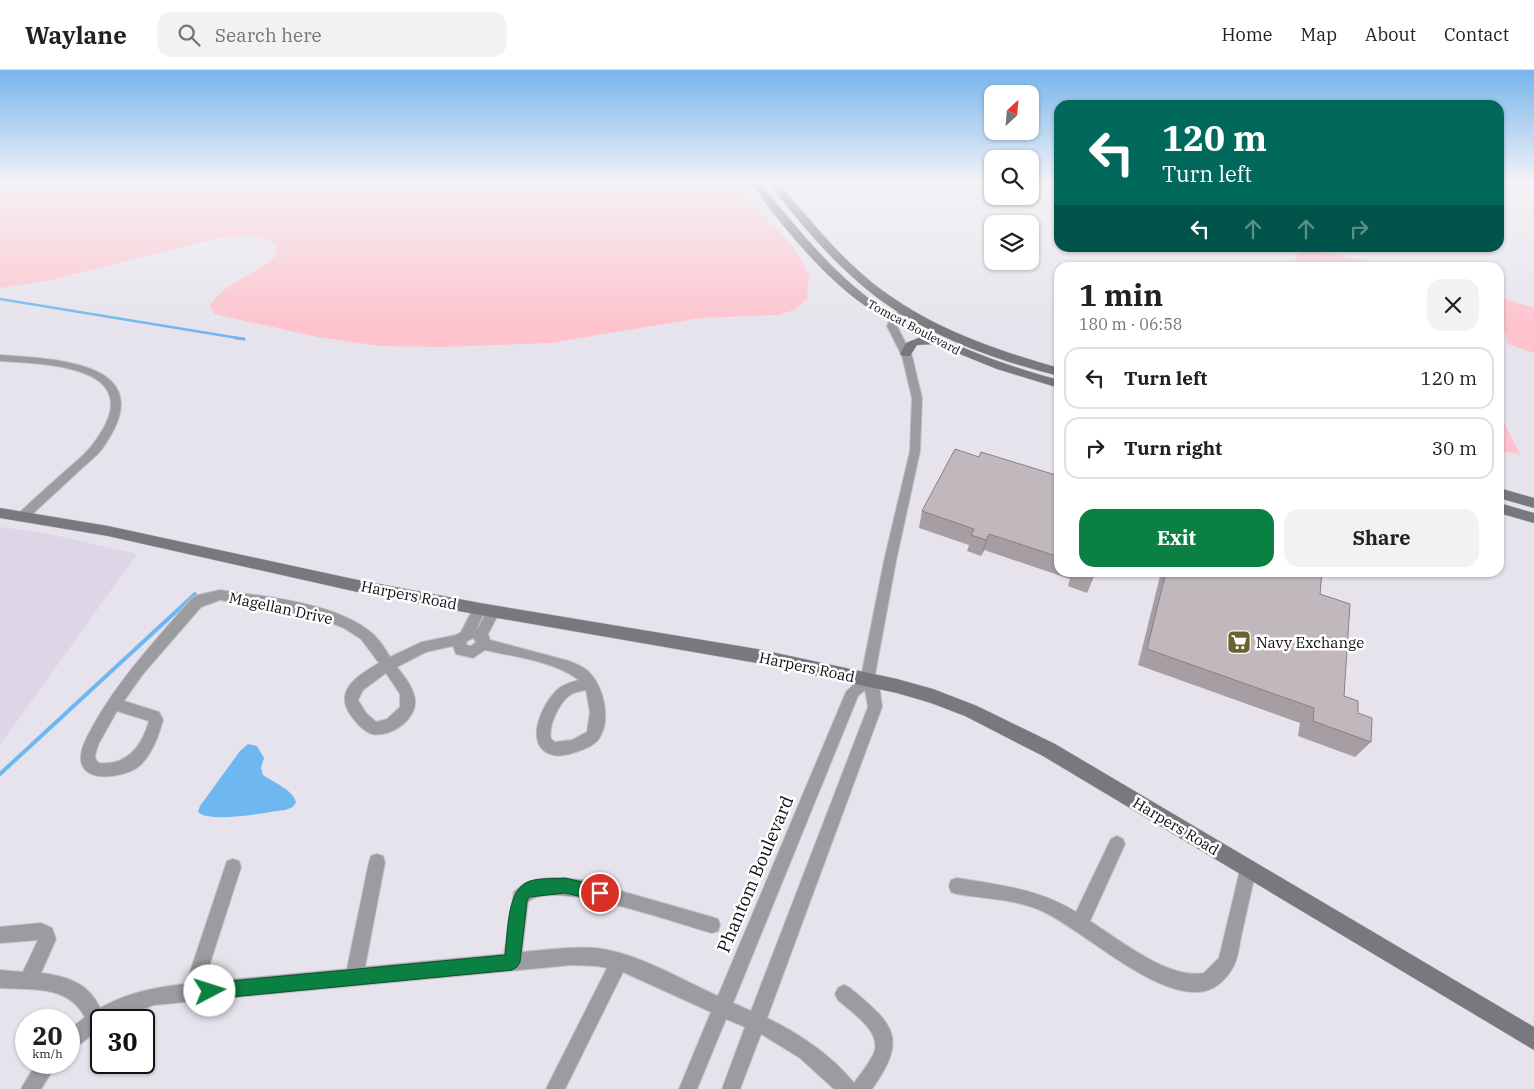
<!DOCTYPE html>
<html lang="en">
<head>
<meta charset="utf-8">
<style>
  :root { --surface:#fff; --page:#f2f2f2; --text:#202124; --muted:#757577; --line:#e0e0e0; --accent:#0b8043 }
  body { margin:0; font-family:"IBM Plex Serif",serif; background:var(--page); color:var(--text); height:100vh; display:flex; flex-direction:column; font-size:19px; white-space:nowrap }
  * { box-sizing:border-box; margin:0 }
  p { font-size:16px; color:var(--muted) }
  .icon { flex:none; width:28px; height:28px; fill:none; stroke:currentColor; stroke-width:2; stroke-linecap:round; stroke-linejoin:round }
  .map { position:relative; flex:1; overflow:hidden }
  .drawer { position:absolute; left:1054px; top:192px; width:450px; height:315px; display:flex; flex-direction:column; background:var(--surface); border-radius:15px; box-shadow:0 1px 4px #0004 }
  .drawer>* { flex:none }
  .hud { position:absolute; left:1054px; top:30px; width:450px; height:152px; border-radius:15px; box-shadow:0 1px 4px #0004; background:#00695c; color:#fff; overflow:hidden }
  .needle { width:32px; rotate:26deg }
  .buttons { position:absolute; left:984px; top:15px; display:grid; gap:10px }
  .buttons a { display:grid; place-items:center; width:55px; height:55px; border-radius:10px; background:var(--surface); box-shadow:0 1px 4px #0004; font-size:25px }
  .speed { position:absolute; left:15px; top:939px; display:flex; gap:10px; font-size:25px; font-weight:700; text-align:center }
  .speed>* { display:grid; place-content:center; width:65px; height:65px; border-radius:50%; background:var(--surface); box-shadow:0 1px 4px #0004; line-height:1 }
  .speed small { font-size:12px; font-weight:400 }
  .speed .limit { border:2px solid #111; border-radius:8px; background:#fff; color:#111 }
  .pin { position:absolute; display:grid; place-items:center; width:42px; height:42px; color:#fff; margin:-21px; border:2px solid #fff; border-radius:50%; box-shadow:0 1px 5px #0007 }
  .me { position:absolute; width:55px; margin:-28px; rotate:85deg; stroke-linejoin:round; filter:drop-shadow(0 0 4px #0008) }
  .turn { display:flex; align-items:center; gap:18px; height:105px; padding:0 25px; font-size:22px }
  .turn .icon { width:65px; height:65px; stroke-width:2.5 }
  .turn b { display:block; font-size:35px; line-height:42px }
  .lanes { display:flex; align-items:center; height:48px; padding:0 25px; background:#0003; justify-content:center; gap:25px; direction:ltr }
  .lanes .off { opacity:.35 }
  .round { display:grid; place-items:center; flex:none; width:52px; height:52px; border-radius:15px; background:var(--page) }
  .head { display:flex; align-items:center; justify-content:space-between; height:85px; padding:0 25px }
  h1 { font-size:30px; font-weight:700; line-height:38px }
  .cta { display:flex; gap:10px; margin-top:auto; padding:10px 25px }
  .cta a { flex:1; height:58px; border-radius:15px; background:var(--accent); color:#fff; font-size:20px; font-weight:700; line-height:58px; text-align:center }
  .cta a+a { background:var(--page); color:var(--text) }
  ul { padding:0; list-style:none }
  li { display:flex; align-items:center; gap:15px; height:62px; margin:0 10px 8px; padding:0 15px; border:2px solid var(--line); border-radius:15px }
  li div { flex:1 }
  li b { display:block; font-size:19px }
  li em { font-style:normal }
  header { display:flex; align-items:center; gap:30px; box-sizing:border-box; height:70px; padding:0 25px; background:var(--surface); border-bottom:1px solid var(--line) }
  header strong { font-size:24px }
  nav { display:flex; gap:28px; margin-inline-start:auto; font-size:18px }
  .search { width:350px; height:45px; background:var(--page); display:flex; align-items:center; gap:12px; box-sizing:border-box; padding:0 18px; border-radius:15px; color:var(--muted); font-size:19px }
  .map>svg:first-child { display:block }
</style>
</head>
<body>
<header>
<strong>Waylane</strong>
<div class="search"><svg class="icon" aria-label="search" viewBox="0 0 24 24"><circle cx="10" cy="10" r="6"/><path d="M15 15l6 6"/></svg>Search here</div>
<nav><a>Home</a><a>Map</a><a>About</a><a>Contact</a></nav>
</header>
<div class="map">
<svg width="1534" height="1019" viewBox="0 0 1534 1019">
  <rect width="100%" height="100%" fill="#e7e3ec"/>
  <polygon fill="#ddd6e6" points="0,457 45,463 137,484 0,675"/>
  <g fill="#fec3cd">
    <path d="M 0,113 L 734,113 L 795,179 L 809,205 L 807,229 L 794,240 L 778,245 L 700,248 L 551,273 L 442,277 L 380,276 L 318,267 L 214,244 L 210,236 C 224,211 258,205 277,184 L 275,173 L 253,166 L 218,168 L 50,210 L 0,218 Z"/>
    <polygon points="1300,178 1309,178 1390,197 1292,197"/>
    <polygon points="1503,228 1534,238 1534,283 1508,274 1499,240 1499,229"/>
    <polygon points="1499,343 1520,384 1499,381"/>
  </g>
  <path fill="#6fb7f0" d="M 248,674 L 257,676 L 264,688 L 261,698 L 263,705 C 273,712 293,720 296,732 L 293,737 L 285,740 C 267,742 210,754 198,742 L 200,736 L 240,681 Z"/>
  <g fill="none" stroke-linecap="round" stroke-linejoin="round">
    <polyline stroke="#6fb7f0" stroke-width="2.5" points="0,229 244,269"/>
    <polyline stroke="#6fb7f0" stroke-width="3" points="236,268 244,269"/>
    <polyline stroke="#6fb7f0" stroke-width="4" points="0,704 195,524"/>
    <g stroke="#c4c1c9" stroke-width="2">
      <g id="street">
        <path d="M 905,236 L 910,239 L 898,250 L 897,256 L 912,286 L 922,328 L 920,381 L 896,491 L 874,610 L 880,621 L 882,637 L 767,948 C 800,964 830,984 854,1013 C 861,1003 869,994 874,983 C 882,961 852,943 838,930 L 835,924 L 838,918 L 844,915 L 850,918 C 893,954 909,967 872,1019 L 834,1019 L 800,988 L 761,964 L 740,1019 L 722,1019 L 745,957 L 726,949 L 697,1019 L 679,1019 L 711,942 L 623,902 L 565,1019 L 546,1019 L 607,898 L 597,896 L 572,895 L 154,935 L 114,950 L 101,950 L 101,958 L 75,978 L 69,981 L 69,960 L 85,947 C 68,915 32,920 0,918 L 0,900 L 23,902 L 38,870 L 0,873 L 0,857 L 41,853 L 52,858 L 56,869 L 41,903 C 66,906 89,913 100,938 C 128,923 154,917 186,914 L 227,791 L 233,789 L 239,791 L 241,797 L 204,912 L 347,899 L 369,792 L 371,786 L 377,784 L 383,786 L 385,792 L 365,897 L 504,884 L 514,822 C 532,804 558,807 582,810 L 712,847 L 718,849 L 720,855 L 718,861 L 712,863 C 679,854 552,808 528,832 L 522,882 C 546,880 571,876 595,878 C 636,882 680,909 718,926 L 846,622 L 861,607 L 884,491 L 910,381 L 912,328 L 902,286 L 887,256 L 891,247 ZM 865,620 L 868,637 L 751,941 L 733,933 L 858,626 Z"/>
        <path d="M 0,285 C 59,289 164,293 102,379 C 96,387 87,393 80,400 C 62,417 44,433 26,450 L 18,450 L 16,447 L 18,444 C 33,430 48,416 63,403 C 73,394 85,385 93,374 C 152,297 51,294 0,291 Z"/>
        <path d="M 220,520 C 265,527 331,532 368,560 C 378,567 384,577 390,587 L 422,572 L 456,565 L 461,562 L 475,535 L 485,535 L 486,539 L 477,558 L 478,558 L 489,537 L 499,537 L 500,541 L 488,564 L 490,570 L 569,591 C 576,594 584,597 589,602 C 604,617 612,652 598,670 C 594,675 585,679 579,681 C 570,684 561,687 553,685 C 522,677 542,633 558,619 C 564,614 572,612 579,610 C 554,591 515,587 485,580 L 473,588 L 456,584 L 453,576 L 426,582 L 397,597 C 404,606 414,618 415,630 C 417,649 391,668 372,664 C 365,662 357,654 352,647 C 332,621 358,605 379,593 L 361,569 L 344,558 L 329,552 L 294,543 L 220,530 L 201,537 L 143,604 L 124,631 L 159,642 L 163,650 C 159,665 151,687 138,697 C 123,708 78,715 81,685 C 82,675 88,665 93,656 C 119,609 156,570 191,529 L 198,525 ZM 473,568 L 476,572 L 471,576 L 466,575 L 467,571 ZM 386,603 L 400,624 L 400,637 L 387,649 L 376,652 L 366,643 L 358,630 L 363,620 ZM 586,620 L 590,642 L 587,662 L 572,670 L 555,672 L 551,669 C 548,656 559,633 570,625 C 575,622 580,621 586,620 ZM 117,641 L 149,651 C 142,676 127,696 99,693 L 96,690 L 95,685 L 99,673 Z"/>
        <path d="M 1117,766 L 1123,769 L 1125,774 L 1090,851 C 1118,869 1169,910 1204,903 L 1219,888 L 1240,800 L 1242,794 L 1248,792 L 1254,794 L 1256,800 C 1251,822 1246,844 1241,867 C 1239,877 1238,890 1232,899 C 1225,911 1213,921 1199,922 C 1151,925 1086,862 1042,841 C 1016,829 985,829 957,824 L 951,822 L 949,816 L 951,810 L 957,808 C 1000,815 1039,819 1076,842 L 1111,769 Z"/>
        <polygon points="37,992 58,992 41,1019 21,1019"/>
      </g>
    </g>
    <g stroke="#c4c1c9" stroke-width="1">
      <g id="secondary">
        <path d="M 751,113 L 760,113 C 793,153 826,195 867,227 C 882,239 899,247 916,256 C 962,279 1009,297 1059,310 L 1059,318 L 997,299 L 935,274 L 917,275 L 910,286 L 902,286 L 900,284 L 906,273 L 921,267 C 902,258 884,249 867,237 C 823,207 782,156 751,113 Z"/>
        <path d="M 769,113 L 778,113 C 805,143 830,176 861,203 C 917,253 988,278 1059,298 L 1059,306 C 995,290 928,266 875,226 C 835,195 799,153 769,113 Z"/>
        <polygon points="1499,418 1534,428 1534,438 1499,428"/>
        <polygon points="1499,433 1534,443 1534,453 1499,443"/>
        <polygon points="0,438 108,456 353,509 480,533 757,579 897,609 933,619 977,636 1055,674 1534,957 1534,980 1043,686 965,646 931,633 897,623 757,593 480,545 353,521 108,466 0,448"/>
      </g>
    </g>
    <use href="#street" fill="#9b9ca0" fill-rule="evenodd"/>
    <use href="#secondary" fill="#78797f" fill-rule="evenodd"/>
  </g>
  <g fill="#a69ea3">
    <polygon points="979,387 1059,406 1059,502 1096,502 1087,523 1068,516 1070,509 984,480 981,486 967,481 969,475 919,458 922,441"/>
    <polygon points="1161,502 1322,502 1320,524 1344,626 1358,643 1371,672 1355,687 1298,666 1300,653 1138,595"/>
  </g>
  <polygon fill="#878185" points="989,464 984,480 981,486 986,470"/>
  <g fill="#c1b8be" stroke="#878185">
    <polygon points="955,379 979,387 981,382 1059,406 1059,487 989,464 986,470 971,465 974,459 922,441"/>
    <polygon points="1083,502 1096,502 1095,506"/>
    <polygon points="1166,502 1322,502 1320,524 1350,534 1344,626 1358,631 1358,643 1372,648 1371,672 1313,651 1314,638 1147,579"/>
  </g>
  <linearGradient id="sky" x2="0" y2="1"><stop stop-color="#77b5eb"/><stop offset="0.44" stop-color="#f4f2f6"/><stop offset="1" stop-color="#f4f2f6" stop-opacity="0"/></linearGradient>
  <rect width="1534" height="256" fill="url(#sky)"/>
  <path fill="#0b8043" stroke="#07532c" d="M 565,808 L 600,816 L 606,818 L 608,823 L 606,828 L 600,831 L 565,823 L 529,827 L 527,831 L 520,892 L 517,897 L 512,900 L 210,929 L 204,926 L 202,921 L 204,915 L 210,913 L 505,885 C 508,864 506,818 530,811 C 540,808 554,809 565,808 Z"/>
  <defs>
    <g id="supermarket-square" transform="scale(1.25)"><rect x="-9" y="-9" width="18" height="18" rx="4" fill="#6b622f" stroke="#fff"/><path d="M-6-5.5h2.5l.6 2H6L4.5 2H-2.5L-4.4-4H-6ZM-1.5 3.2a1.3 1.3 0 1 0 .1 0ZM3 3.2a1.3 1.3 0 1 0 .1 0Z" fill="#fff"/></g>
  </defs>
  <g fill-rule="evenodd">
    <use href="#supermarket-square" x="1239" y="572"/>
  </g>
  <g text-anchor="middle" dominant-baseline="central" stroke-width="5" stroke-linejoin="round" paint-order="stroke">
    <g font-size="12" fill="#0e0d10" stroke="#fff">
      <text transform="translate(914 257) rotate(28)">Tomcat Boulevard</text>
    </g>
    <g font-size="15" fill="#0e0d10" stroke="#fff">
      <text transform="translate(409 525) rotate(11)">Harpers Road</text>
      <text transform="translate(281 538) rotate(12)">Magellan Drive</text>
      <text transform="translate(807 597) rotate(12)">Harpers Road</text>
      <text transform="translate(1176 756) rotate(31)">Harpers Road</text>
    </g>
    <g font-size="15" fill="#0e0d10" stroke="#fff" text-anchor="start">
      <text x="1256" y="572">Navy Exchange</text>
    </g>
    <g font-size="18" fill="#0e0d10" stroke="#fff">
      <text transform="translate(755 804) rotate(-67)">Phantom Boulevard</text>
    </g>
  </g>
</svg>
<div class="buttons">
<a><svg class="needle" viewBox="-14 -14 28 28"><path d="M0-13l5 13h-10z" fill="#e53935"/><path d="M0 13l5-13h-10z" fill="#757577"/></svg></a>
<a><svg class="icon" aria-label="search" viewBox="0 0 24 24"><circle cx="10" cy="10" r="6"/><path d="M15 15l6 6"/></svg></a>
<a><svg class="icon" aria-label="layers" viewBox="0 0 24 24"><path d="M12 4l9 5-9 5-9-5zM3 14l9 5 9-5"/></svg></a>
</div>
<div class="speed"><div>20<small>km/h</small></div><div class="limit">30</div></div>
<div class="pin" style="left:600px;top:823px;background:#d93025"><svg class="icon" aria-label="arrive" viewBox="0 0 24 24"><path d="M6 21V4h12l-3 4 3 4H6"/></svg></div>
<svg class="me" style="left:210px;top:921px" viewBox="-20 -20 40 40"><circle r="19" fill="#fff"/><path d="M0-13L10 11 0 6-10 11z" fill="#0b8043"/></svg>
<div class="hud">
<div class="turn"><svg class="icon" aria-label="left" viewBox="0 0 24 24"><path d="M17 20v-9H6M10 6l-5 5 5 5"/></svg><div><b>120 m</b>Turn left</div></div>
<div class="lanes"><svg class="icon" aria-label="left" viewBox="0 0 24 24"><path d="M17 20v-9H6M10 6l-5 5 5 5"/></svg><svg class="icon off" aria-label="ahead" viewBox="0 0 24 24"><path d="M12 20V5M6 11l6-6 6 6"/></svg><svg class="icon off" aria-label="ahead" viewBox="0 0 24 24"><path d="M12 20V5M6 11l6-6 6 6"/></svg><svg class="icon off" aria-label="right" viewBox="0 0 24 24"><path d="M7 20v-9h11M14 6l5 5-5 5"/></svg></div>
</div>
<section class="drawer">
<div class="head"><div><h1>1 min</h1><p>180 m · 06:58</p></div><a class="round"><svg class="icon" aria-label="close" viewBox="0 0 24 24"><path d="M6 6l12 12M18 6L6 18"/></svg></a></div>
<ul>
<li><svg class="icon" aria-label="left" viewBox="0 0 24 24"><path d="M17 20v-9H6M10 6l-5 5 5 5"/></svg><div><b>Turn left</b></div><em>120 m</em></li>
<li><svg class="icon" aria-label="right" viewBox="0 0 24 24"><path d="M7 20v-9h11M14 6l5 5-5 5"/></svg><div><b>Turn right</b></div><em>30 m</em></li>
</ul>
<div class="cta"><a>Exit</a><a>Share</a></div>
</section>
</div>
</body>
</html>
